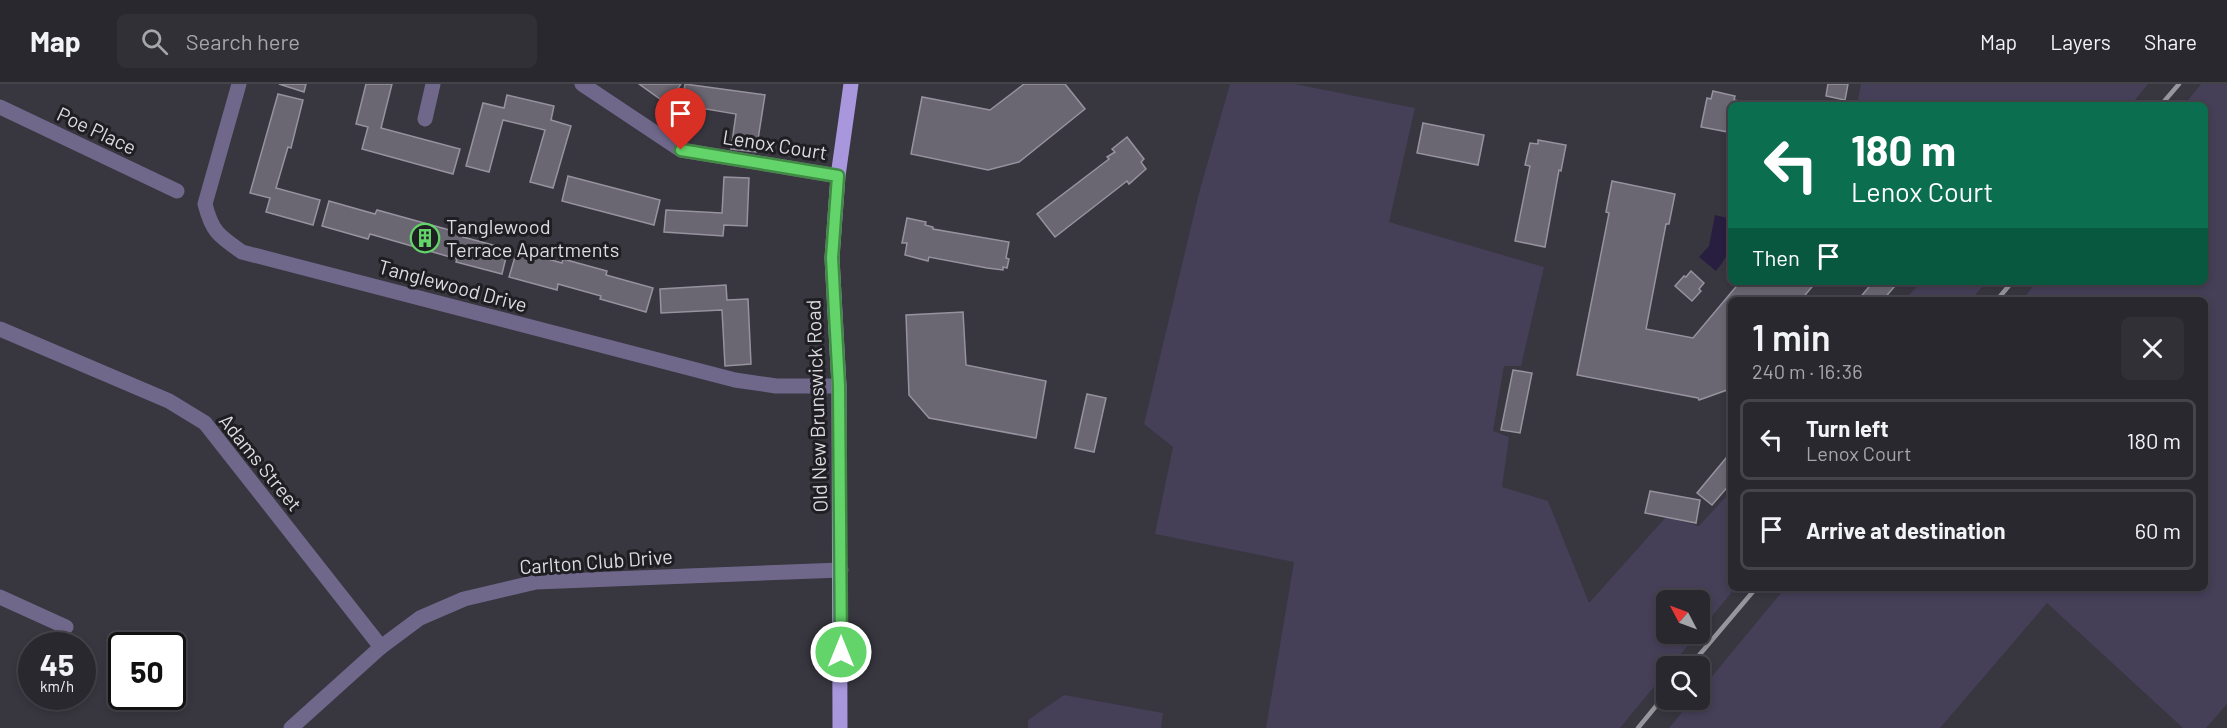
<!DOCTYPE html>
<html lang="en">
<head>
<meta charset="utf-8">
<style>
  :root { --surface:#2a282f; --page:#323037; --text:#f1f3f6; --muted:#a5a6aa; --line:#46444b }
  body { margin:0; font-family:Barlow,sans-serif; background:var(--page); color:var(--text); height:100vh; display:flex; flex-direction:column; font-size:22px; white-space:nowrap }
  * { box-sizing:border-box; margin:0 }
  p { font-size:20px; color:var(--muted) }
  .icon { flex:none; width:33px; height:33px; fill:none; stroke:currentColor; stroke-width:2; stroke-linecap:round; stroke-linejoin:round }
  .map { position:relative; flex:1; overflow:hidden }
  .side { position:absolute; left:1728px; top:213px; width:480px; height:294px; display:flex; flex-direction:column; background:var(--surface); border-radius:9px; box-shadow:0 3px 9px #0003,0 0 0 2px var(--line) }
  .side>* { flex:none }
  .banner { position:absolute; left:1728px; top:18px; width:480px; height:183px; border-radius:9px; box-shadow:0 3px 9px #0003,0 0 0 2px var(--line); background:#0b6e4f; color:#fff; overflow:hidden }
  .needle { width:39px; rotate:311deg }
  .tools { position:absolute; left:1656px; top:506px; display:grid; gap:12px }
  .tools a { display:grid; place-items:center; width:54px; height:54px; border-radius:9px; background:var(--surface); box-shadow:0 3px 9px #0003,0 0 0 2px var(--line); font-size:30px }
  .speed { position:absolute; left:18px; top:548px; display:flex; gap:12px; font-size:30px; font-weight:700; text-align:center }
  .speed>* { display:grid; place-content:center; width:78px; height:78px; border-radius:50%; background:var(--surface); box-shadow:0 3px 9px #0003,0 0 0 2px var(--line); line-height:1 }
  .speed small { font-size:15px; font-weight:400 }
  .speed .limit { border:3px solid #111; border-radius:9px; background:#fff; color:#111 }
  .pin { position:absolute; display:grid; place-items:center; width:51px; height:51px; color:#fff; margin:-62px -26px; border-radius:50% 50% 50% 0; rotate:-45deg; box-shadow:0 0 6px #0007 }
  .pin .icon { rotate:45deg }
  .me { position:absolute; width:66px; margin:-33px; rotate:0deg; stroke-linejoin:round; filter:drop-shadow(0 0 4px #0008) }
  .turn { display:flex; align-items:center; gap:21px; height:126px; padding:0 24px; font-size:27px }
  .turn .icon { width:78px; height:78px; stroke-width:2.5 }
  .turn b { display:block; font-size:42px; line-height:51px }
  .then { display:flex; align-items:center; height:57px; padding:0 24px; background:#0003; gap:12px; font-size:22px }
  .round { display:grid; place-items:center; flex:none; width:63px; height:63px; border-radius:9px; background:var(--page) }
  .overview { display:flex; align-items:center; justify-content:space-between; height:102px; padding:0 24px }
  h1 { font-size:36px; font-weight:600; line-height:45px }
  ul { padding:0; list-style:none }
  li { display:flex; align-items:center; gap:18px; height:81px; margin:0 12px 9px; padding:0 12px; border:3px solid var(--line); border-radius:9px }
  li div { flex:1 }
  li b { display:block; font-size:22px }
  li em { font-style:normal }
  header { display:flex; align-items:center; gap:36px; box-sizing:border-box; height:84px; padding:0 30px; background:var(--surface); border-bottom:2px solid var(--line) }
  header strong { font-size:28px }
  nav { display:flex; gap:33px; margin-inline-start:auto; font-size:21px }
  .search { width:420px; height:54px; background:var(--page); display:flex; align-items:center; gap:15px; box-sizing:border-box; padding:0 21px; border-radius:9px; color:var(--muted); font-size:22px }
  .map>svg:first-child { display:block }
</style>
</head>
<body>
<header>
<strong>Map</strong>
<div class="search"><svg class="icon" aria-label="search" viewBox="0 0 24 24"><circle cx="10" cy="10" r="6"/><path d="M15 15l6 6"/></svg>Search here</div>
<nav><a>Map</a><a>Layers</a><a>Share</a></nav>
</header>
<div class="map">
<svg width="2227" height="644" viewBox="0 0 2227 644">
  <rect width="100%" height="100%" fill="#38363f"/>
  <g fill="#453f58">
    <polygon points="1230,0 1295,0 1415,24 1389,138 1544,183 1521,282 1504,282 1493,347 1509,353 1502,403 1548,417 1589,519 1666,433 1699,442 1731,407 1731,504 1735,504 1700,547 1700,516 1666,516 1666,549 1698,549 1671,582 1666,582 1666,588 1620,644 1266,644 1294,478 1155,450 1173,363 1144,340 1199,109"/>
    <polygon points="1861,0 2148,0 2131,21 1857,21"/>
    <polygon points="2201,0 2227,0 2227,620 2206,644 2183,644 2047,519 1940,644 1669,644 1693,615 1700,615 1700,607 1785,504 2205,504 2205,216 2022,216 2037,198 2205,198 2205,21 2184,21"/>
    <polygon points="1921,198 1986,198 1971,216 1905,216"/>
    <polygon points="1064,611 1163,629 1161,644 1028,644 1028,636"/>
  </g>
  <path fill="#281e40" d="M 1715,131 L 1731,135 C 1731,158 1732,168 1716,187 L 1699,173 L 1709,162 Z"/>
  <g fill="#6a6772" stroke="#96939f" stroke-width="1.5">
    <polygon points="279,0 306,0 304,8"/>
    <polygon points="366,0 392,0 381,44 460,65 453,90 362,65 368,43 356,40"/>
    <polygon points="639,0 681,0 667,20"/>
    <polygon points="685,0 765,11 756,68 731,65 736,30 682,21"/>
    <polygon points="1024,0 1065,0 1085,25 1019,78 988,86 911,70 922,13 990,26"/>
    <polygon points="1828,0 1848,0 1845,16 1826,12"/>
    <polygon points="1713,7 1735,12 1734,16 1758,21 1731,21 1731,46 1728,45 1728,48 1701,43 1707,14 1711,15"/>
    <polygon points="278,10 303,16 291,64 288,63 276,104 320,116 313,141 266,128 270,114 250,109"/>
    <polygon points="507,11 554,22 551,36 571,42 553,104 530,98 545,46 503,36 489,88 466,82 483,19 504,24"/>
    <polygon points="1423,39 1484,51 1478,81 1417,69"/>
    <polygon points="1127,53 1144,75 1141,78 1146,85 1129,100 1127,97 1055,153 1037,130 1109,75 1107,73 1115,68 1112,65"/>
    <polygon points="1538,56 1566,61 1561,87 1559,86 1545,163 1515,157 1530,82 1525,81 1530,59 1538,60"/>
    <polygon points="568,92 660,116 654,141 562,117"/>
    <polygon points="724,93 749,94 747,142 724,141 723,152 664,148 666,126 722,129"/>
    <polygon points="1612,97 1675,110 1669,140 1666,140 1646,245 1693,254 1740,198 1816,198 1801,216 1731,216 1731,301 1727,306 1699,316 1698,314 1577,291 1609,129 1606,128"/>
    <polygon points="329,117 375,130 377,126 464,150 463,153 508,165 502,190 456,178 457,175 370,150 368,155 322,142"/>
    <polygon points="907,134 926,138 925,141 933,143 933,145 1009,158 1006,174 1009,175 1007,184 1003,183 1003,186 987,184 929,173 928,177 905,171 907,159 902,159"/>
    <polygon points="517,166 562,179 563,175 607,187 606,191 653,204 646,228 600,215 601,212 558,200 557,206 509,193"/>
    <polygon points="1691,187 1704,199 1699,205 1701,207 1692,217 1675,202 1684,192 1686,193"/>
    <polygon points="1873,198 1888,198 1894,203 1883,216 1858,216"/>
    <polygon points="726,201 727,216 748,215 751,280 725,282 722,226 661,229 660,205"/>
    <polygon points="963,228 966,281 1046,297 1036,354 929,334 909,311 906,231"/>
    <polygon points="1513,286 1532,289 1520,349 1501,346"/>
    <polygon points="1087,310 1106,314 1094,368 1075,364"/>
    <polygon points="1731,368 1731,399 1712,421 1697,409"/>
    <polygon points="1650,407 1700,416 1696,439 1645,429"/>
  </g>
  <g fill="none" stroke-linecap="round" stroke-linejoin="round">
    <g stroke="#70688b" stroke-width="15">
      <path d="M 239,0 L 205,120 C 212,148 219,152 242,168 L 735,296 L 776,302 L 839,302"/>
      <polyline points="582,0 681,66 838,92"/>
      <polyline points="0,23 177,107"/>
      <polyline points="425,35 433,0"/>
      <polyline points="0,245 169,317 205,339 381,563"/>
      <polyline points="0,513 66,543"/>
      <polyline points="291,644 381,563 420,534 464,515 536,498 841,486"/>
    </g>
    <polyline stroke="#a897dd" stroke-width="15" points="840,644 839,302 832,174 838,92 851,0"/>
    <g stroke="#98969d" stroke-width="4.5">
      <polyline points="2161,21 2179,0"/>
      <polyline points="1997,216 2012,198"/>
      <polyline points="1690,582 1756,504"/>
      <polyline points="1638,644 1666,610"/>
    </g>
  </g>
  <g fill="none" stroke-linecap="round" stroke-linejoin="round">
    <g stroke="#408a44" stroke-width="15">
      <polyline id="route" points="681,66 838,92 832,174 839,302 841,568"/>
    </g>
    <use href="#route" stroke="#62d469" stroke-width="10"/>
  </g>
  <defs>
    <g id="building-ring" transform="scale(1.5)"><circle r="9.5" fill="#1f1e22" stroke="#62d469" stroke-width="1.5"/><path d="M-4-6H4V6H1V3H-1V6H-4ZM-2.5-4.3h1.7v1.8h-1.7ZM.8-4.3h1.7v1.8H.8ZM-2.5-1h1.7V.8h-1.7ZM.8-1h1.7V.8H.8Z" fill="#62d469"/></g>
  </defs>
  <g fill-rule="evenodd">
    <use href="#building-ring" x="425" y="154"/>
  </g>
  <g text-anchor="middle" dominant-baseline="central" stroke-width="6" stroke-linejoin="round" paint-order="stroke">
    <g font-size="20" fill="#dcdbe1" stroke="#1f1e22">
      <text transform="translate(97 46) rotate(25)">Poe Place</text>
      <text transform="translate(775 60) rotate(9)">Lenox Court</text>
      <text transform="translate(453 201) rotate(15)">Tanglewood Drive</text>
      <text transform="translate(816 322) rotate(-92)">Old New Brunswick Road</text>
      <text transform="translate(261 378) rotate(51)">Adams Street</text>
      <text transform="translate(596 477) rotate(-4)">Carlton Club Drive</text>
    </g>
    <g font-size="20" fill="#dcdbe1" stroke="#1f1e22" text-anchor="start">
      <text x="446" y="142">Tanglewood<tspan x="446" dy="23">Terrace Apartments</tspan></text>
    </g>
  </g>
</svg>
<div class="tools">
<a><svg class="needle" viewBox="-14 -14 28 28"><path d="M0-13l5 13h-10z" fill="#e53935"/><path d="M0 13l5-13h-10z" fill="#a5a6aa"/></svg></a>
<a><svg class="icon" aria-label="search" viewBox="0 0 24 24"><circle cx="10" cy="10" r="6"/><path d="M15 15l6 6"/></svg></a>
</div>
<div class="speed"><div>45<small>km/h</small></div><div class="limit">50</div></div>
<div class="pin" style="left:681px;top:66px;background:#d93025"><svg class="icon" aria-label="arrive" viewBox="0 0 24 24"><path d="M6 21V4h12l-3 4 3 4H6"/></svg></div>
<svg class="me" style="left:841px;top:568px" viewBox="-20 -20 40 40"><circle r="17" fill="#62d469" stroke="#fff" stroke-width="3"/><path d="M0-11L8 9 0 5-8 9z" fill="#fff"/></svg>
<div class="banner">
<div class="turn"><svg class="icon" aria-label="left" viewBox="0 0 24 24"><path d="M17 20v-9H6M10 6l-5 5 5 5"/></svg><div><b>180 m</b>Lenox Court</div></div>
<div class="then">Then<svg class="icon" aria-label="arrive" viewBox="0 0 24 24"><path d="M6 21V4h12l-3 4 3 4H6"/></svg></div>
</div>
<section class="side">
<div class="overview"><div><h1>1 min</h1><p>240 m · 16:36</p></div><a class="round"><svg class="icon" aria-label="close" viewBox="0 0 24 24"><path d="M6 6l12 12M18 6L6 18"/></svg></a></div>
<ul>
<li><svg class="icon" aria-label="left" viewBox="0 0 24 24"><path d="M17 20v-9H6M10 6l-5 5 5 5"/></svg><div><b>Turn left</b><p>Lenox Court</p></div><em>180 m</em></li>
<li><svg class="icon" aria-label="arrive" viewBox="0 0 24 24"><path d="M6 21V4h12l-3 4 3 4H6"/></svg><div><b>Arrive at destination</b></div><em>60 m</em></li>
</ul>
</section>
</div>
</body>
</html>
